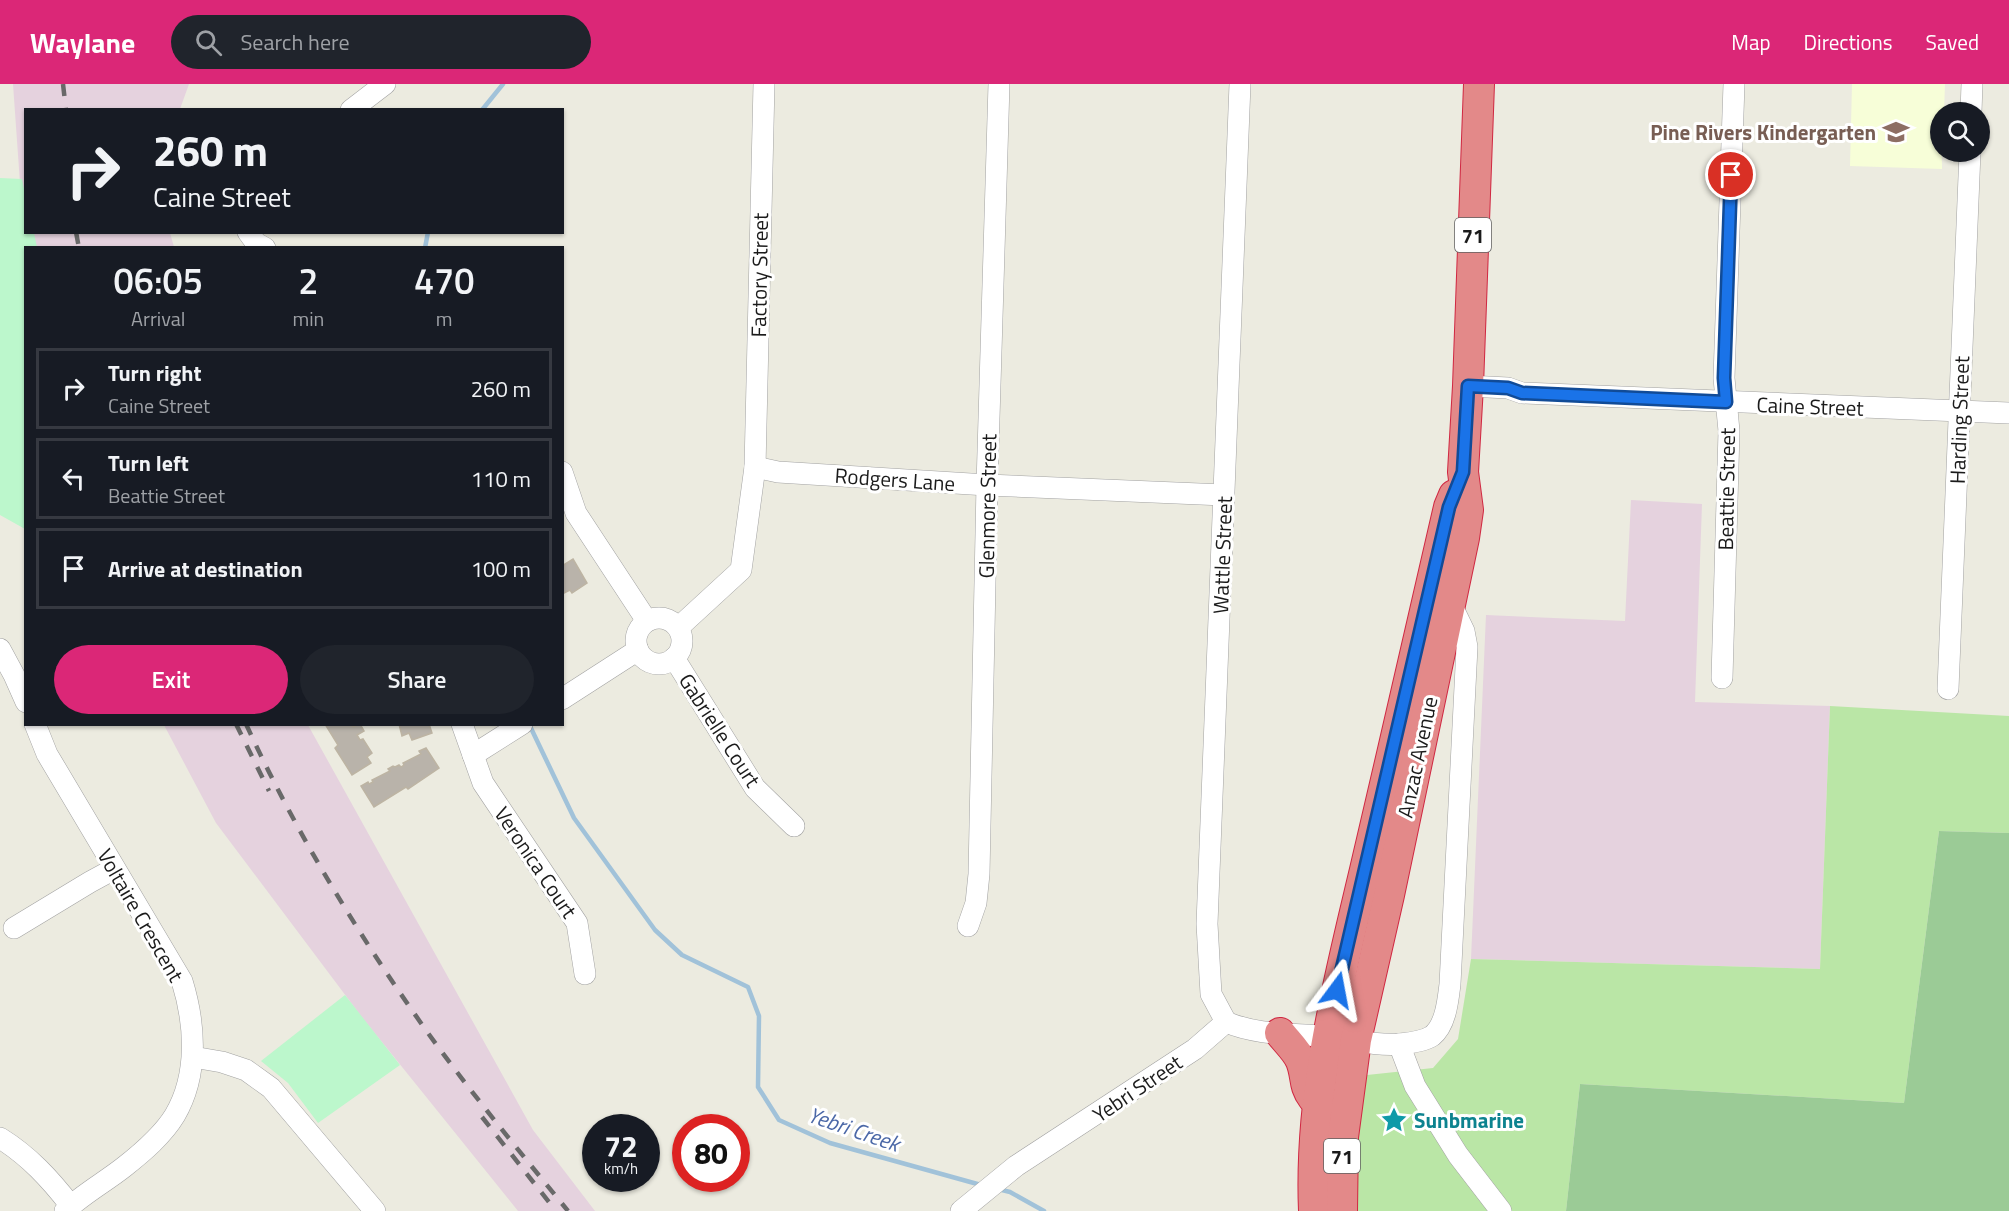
<!DOCTYPE html>
<html lang="en">
<head>
<meta charset="utf-8">
<style>
  :root { --surface:#171b24; --page:#20242c; --text:#f1f3f6; --muted:#9ea1a6; --line:#363941; --accent:#db2777 }
  body { margin:0; font-family:"Titillium Web",sans-serif; background:var(--page); color:var(--text); height:100vh; display:flex; flex-direction:column; font-size:22px; white-space:nowrap }
  * { box-sizing:border-box; margin:0 }
  p { font-size:20px; color:var(--muted) }
  .icon { flex:none; width:33px; height:33px; fill:none; stroke:currentColor; stroke-width:2; stroke-linecap:round; stroke-linejoin:round }
  .map { position:relative; flex:1; overflow:hidden }
  .drawer { position:absolute; left:24px; top:162px; width:540px; height:480px; display:flex; flex-direction:column; background:var(--surface); border-radius:0px; box-shadow:0 2px 4px #0004 }
  .drawer>* { flex:none }
  .hud { position:absolute; left:24px; top:24px; width:540px; height:126px; border-radius:0px; box-shadow:0 2px 4px #0004; background:#171b24; color:var(--text); overflow:hidden }
  .tools { position:absolute; left:1930px; top:18px; display:grid; gap:12px }
  .tools a { display:grid; place-items:center; width:60px; height:60px; border-radius:50%; background:var(--surface); box-shadow:0 2px 4px #0004; font-size:30px }
  .speed { position:absolute; left:582px; top:1030px; display:flex; gap:12px; font-size:30px; font-weight:700; text-align:center }
  .speed>* { display:grid; place-content:center; width:78px; height:78px; border-radius:50%; background:var(--surface); box-shadow:0 2px 4px #0004; line-height:1 }
  .speed small { font-size:15px; font-weight:400 }
  .speed .limit { border:9px solid #d22; background:#fff; color:#111 }
  .pin { position:absolute; display:grid; place-items:center; width:51px; height:51px; color:#fff; margin:-26px; border:3px solid #fff; border-radius:50%; box-shadow:0 2px 6px #0007 }
  .me { position:absolute; width:66px; margin:-33px; rotate:13deg; stroke-linejoin:round; filter:drop-shadow(0 0 4px #0008) }
  .turn { display:flex; align-items:center; gap:21px; height:126px; padding:0 30px; font-size:27px }
  .turn .icon { width:78px; height:78px; stroke-width:2.5 }
  .turn b { display:block; font-size:42px; line-height:51px }
  .eta { display:flex; justify-content:space-evenly; align-items:center; height:102px; text-align:center }
  .eta b { font-size:36px; font-weight:600; line-height:42px }
  .action { display:flex; gap:12px; margin-top:auto; padding:12px 30px }
  .action a { flex:1; height:69px; border-radius:36px; background:var(--accent); color:#fff; font-size:24px; font-weight:600; line-height:69px; text-align:center }
  .action a+a { background:var(--page); color:var(--text) }
  ul { padding:0; list-style:none }
  li { display:flex; align-items:center; gap:18px; height:81px; margin:0 12px 9px; padding:0 18px; border:3px solid var(--line); border-radius:0px }
  li div { flex:1 }
  li b { display:block; font-size:22px }
  li em { font-style:normal }
  header { display:flex; align-items:center; gap:36px; box-sizing:border-box; height:84px; padding:0 30px; background:var(--accent); color:#fff }
  header strong { font-size:28px }
  nav { display:flex; gap:33px; margin-inline-start:auto; font-size:21px }
  .search { width:420px; height:54px; background:var(--page); display:flex; align-items:center; gap:15px; box-sizing:border-box; padding:0 21px; border-radius:33px; color:var(--muted); font-size:22px }
  .map>svg:first-child { display:block }
</style>
</head>
<body>
<header>
<strong>Waylane</strong>
<div class="search"><svg class="icon" aria-label="search" viewBox="0 0 24 24"><circle cx="10" cy="10" r="6"/><path d="M15 15l6 6"/></svg>Search here</div>
<nav><a>Map</a><a>Directions</a><a>Saved</a></nav>
</header>
<div class="map">
<svg width="2009" height="1127" viewBox="0 0 2009 1127">
  <rect width="100%" height="100%" fill="#ecebe0"/>
  <g fill="#e5d2de">
    <polygon points="13,0 189,0 180,25 26,26 26,148 170,149 174,163 26,164 25,170"/>
    <polygon points="1631,416 1702,420 1695,618 1830,622 1820,885 1471,875 1486,531 1625,537"/>
    <polygon points="164,641 308,641 533,1046 595,1127 518,1127 361,932 216,739"/>
  </g>
  <polygon fill="#f7fed8" points="1852,0 1945,0 1944,28 1941,28 1942,85 1850,82"/>
  <polygon fill="#bae6a6" points="1830,622 2009,632 2009,749 1939,747 1904,1019 1580,1000 1566,1127 1357,1127 1357,1060 1367,991 1433,984 1458,955 1471,875 1820,885"/>
  <polygon fill="#9bcb96" points="1939,747 2009,749 2009,1127 1566,1127 1580,1000 1904,1019"/>
  <g fill="#bcf7cc">
    <polygon points="0,94 22,95 25,110 26,148 34,149 37,163 26,164 25,445 0,431"/>
    <polygon points="345,911 400,981 318,1039 288,999 261,977"/>
  </g>
  <g fill="none" stroke-linecap="round" stroke-linejoin="round">
    <g stroke="#a1c2d9" stroke-width="4.5">
      <polyline points="482,26 503,0"/>
      <polyline points="425,164 428,148"/>
      <polyline points="529,640 574,734 655,846 682,871 748,903 759,932 758,1003 779,1036 830,1059 981,1101"/>
      <polyline points="998,1105 1010,1108 1044,1127"/>
    </g>
  </g>
  <g fill="#b9b3aa" stroke="#bdb4a3" stroke-width="1.5">
    <polygon points="573,475 587,499 572,509 570,506 562,510 562,482"/>
    <polygon points="325,640 351,640 353,643 360,640 364,647 357,651 360,656 363,655 372,669 367,673 371,679 352,691 335,664 338,661"/>
    <polygon points="399,640 429,640 432,649 412,656 409,649 402,652"/>
    <polygon points="426,664 439,684 408,705 406,703 374,723 361,702 368,698 369,700 373,698 372,696 390,687 388,685 393,682 395,683 399,681 401,683 404,681 403,679 421,670 419,667"/>
  </g>
  <g fill="none" stroke-linecap="round" stroke-linejoin="round">
    <g stroke="#a2a2a2" stroke-width="22">
      <g id="minor">
        <polyline points="351,26 385,0"/>
        <polyline points="1971,28 1972,0"/>
        <polyline points="248,148 256,159 265,164"/>
        <polyline points="1468,302 1508,304 1522,309 2009,329"/>
        <polyline points="755,383 778,388 987,401 1224,411"/>
        <polyline points="562,388 576,429 647,537"/>
        <circle cx="659" cy="557" r="23"/>
        <polyline points="679,543 741,486 755,383 764,0"/>
        <polyline points="0,565 14,591 26,618"/>
        <polyline points="674,574 755,704 794,742"/>
        <polyline points="1722,594 1729,347 1724,294 1734,0"/>
        <polyline points="1948,605 1970,68"/>
        <polyline points="562,615 638,566"/>
        <path d="M 35,640 L 47,670 L 182,897 C 195,939 199,990 175,1031 C 163,1051 143,1068 124,1083 C 105,1098 83,1110 65,1127"/>
        <polyline points="462,640 483,699 577,839 585,890"/>
        <polyline points="473,671 522,640"/>
        <polyline points="968,842 976,819 979,790 987,401 999,0"/>
        <polyline points="14,844 90,798 114,785"/>
        <polyline points="1226,938 1211,910 1207,840 1240,0"/>
        <path d="M 1226,938 C 1258,952 1296,949 1331,953 C 1353,956 1378,962 1400,960 C 1410,959 1424,957 1432,952 C 1446,941 1448,916 1450,900 L 1467,563 L 1464,547 L 1450,518"/>
        <polyline points="1399,960 1415,1002 1458,1071 1501,1127"/>
        <polyline points="193,973 222,978 246,986 271,1004 375,1127"/>
        <path d="M 0,1054 C 29,1072 50,1095 71,1122"/>
        <polyline points="961,1127 1016,1082 1195,965 1226,938"/>
      </g>
    </g>
    <g stroke="#d02842" stroke-width="32">
      <g id="highway">
        <path d="M 1280,949 C 1287,958 1297,967 1301,977 C 1307,992 1303,1001 1313,1014"/>
        <path d="M 1314,1127 C 1309,1009 1338,900 1365,786 C 1393,665 1422,544 1449,423 L 1454,411"/>
        <polyline points="1342,1127 1343,1053 1356,956 1389,811 1464,454 1468,426 1463,388 1468,302 1479,0"/>
      </g>
    </g>
    <use href="#minor" stroke="#fff" stroke-width="21"/>
    <use href="#highway" stroke="#e38989" stroke-width="30"/>
    <g stroke="#696969" stroke-width="4.5" stroke-dasharray="12 12" stroke-linecap="butt">
      <polyline points="63,0 66,26"/>
      <polyline points="76,148 79,164"/>
      <polyline points="236,640 269,707"/>
      <path d="M 246,640 C 296,749 359,852 428,949 C 472,1010 520,1068 568,1127"/>
      <polyline points="482,1033 556,1127"/>
    </g>
  </g>
  <g fill="none" stroke-linecap="round" stroke-linejoin="round">
    <g stroke="#114b97" stroke-width="15">
      <polyline id="route" points="1337,906 1449,423 1463,388 1468,302 1508,304 1522,309 1726,318 1724,294 1731,91"/>
    </g>
    <use href="#route" stroke="#1a73e8" stroke-width="10"/>
  </g>
  <defs>
    <g id="school-bare" transform="scale(2.07)"><path d="M0-5L7-2L0 1L-7-2ZM-4 1L0 2.5L4 1V4Q0 6-4 4Z" fill="#8d6e63" stroke="#fff" stroke-width="2.5" paint-order="stroke"/></g>
    <g id="sight-bare" transform="scale(2.07)"><path d="M0-6L1.8-2.2L6-1.7L2.9 1.2L3.7 5.4L0 3.3L-3.7 5.4L-2.9 1.2L-6-1.7L-1.8-2.2Z" fill="#0f9aa8" stroke="#fff" stroke-width="2.5" paint-order="stroke"/></g>
  </defs>
  <g fill-rule="evenodd">
    <use href="#school-bare" x="1896" y="48"/>
    <use href="#sight-bare" x="1394" y="1036"/>
  </g>
  <g text-anchor="middle" dominant-baseline="central" stroke-width="6" stroke-linejoin="round" paint-order="stroke">
    <g fill="#fff" stroke="#5f5f5f" stroke-width="1.5">
      <rect x="1455" y="134" width="36" height="34" rx="4.5"/>
      <rect x="1324" y="1055" width="36" height="34" rx="4.5"/>
    </g>
    <g font-size="20" font-weight="bold" fill="#1b1b1b">
      <text x="1473" y="151">71</text>
      <text x="1342" y="1072">71</text>
    </g>
    <g font-size="21" font-weight="bold" fill="#785e54" stroke="#fff" text-anchor="end">
      <text x="1876" y="48">Pine Rivers Kindergarten</text>
    </g>
    <g font-size="21" fill="#1b1b1b" stroke="#fff">
      <text transform="translate(759 191) rotate(-89)">Factory Street</text>
      <text transform="translate(1810 322) rotate(2)">Caine Street</text>
      <text transform="translate(1959 336) rotate(-88)">Harding Street</text>
      <text transform="translate(895 395) rotate(4)">Rodgers Lane</text>
      <text transform="translate(1726 405) rotate(-89)">Beattie Street</text>
      <text transform="translate(987 422) rotate(-89)">Glenmore Street</text>
      <text transform="translate(1222 471) rotate(-88)">Wattle Street</text>
      <text transform="translate(720 646) rotate(57)">Gabrielle Court</text>
      <text transform="translate(1417 673) rotate(-78)">Anzac Avenue</text>
      <text transform="translate(536 778) rotate(56)">Veronica Court</text>
      <text transform="translate(141 831) rotate(60)">Voltaire Crescent</text>
      <text transform="translate(1137 1004) rotate(-34)">Yebri Street</text>
    </g>
    <g font-size="21" font-weight="bold" fill="#0d838f" stroke="#fff" text-anchor="start">
      <text x="1414" y="1036">Sunbmarine</text>
    </g>
    <g font-size="22" font-style="italic" fill="#4b68a7" stroke="#fff">
      <text transform="translate(854 1045) rotate(19)">Yebri Creek</text>
    </g>
  </g>
</svg>
<div class="tools">
<a><svg class="icon" aria-label="search" viewBox="0 0 24 24"><circle cx="10" cy="10" r="6"/><path d="M15 15l6 6"/></svg></a>
</div>
<div class="speed"><div>72<small>km/h</small></div><div class="limit">80</div></div>
<div class="pin" style="left:1731px;top:91px;background:#d93025"><svg class="icon" aria-label="arrive" viewBox="0 0 24 24"><path d="M6 21V4h12l-3 4 3 4H6"/></svg></div>
<svg class="me" style="left:1337px;top:906px" viewBox="-20 -20 40 40"><path d="M0-17L14 15 0 8-14 15z" fill="#1a73e8" stroke="#fff" stroke-width="4"/></svg>
<div class="hud">
<div class="turn"><svg class="icon" aria-label="right" viewBox="0 0 24 24"><path d="M7 20v-9h11M14 6l5 5-5 5"/></svg><div><b>260 m</b>Caine Street</div></div>
</div>
<section class="drawer">
<div class="eta">
<div><b>06:05</b><p>Arrival</p></div>
<div><b>2</b><p>min</p></div>
<div><b>470</b><p>m</p></div>
</div>
<ul>
<li><svg class="icon" aria-label="right" viewBox="0 0 24 24"><path d="M7 20v-9h11M14 6l5 5-5 5"/></svg><div><b>Turn right</b><p>Caine Street</p></div><em>260 m</em></li>
<li><svg class="icon" aria-label="left" viewBox="0 0 24 24"><path d="M17 20v-9H6M10 6l-5 5 5 5"/></svg><div><b>Turn left</b><p>Beattie Street</p></div><em>110 m</em></li>
<li><svg class="icon" aria-label="arrive" viewBox="0 0 24 24"><path d="M6 21V4h12l-3 4 3 4H6"/></svg><div><b>Arrive at destination</b></div><em>100 m</em></li>
</ul>
<div class="action"><a>Exit</a><a>Share</a></div>
</section>
</div>
</body>
</html>
